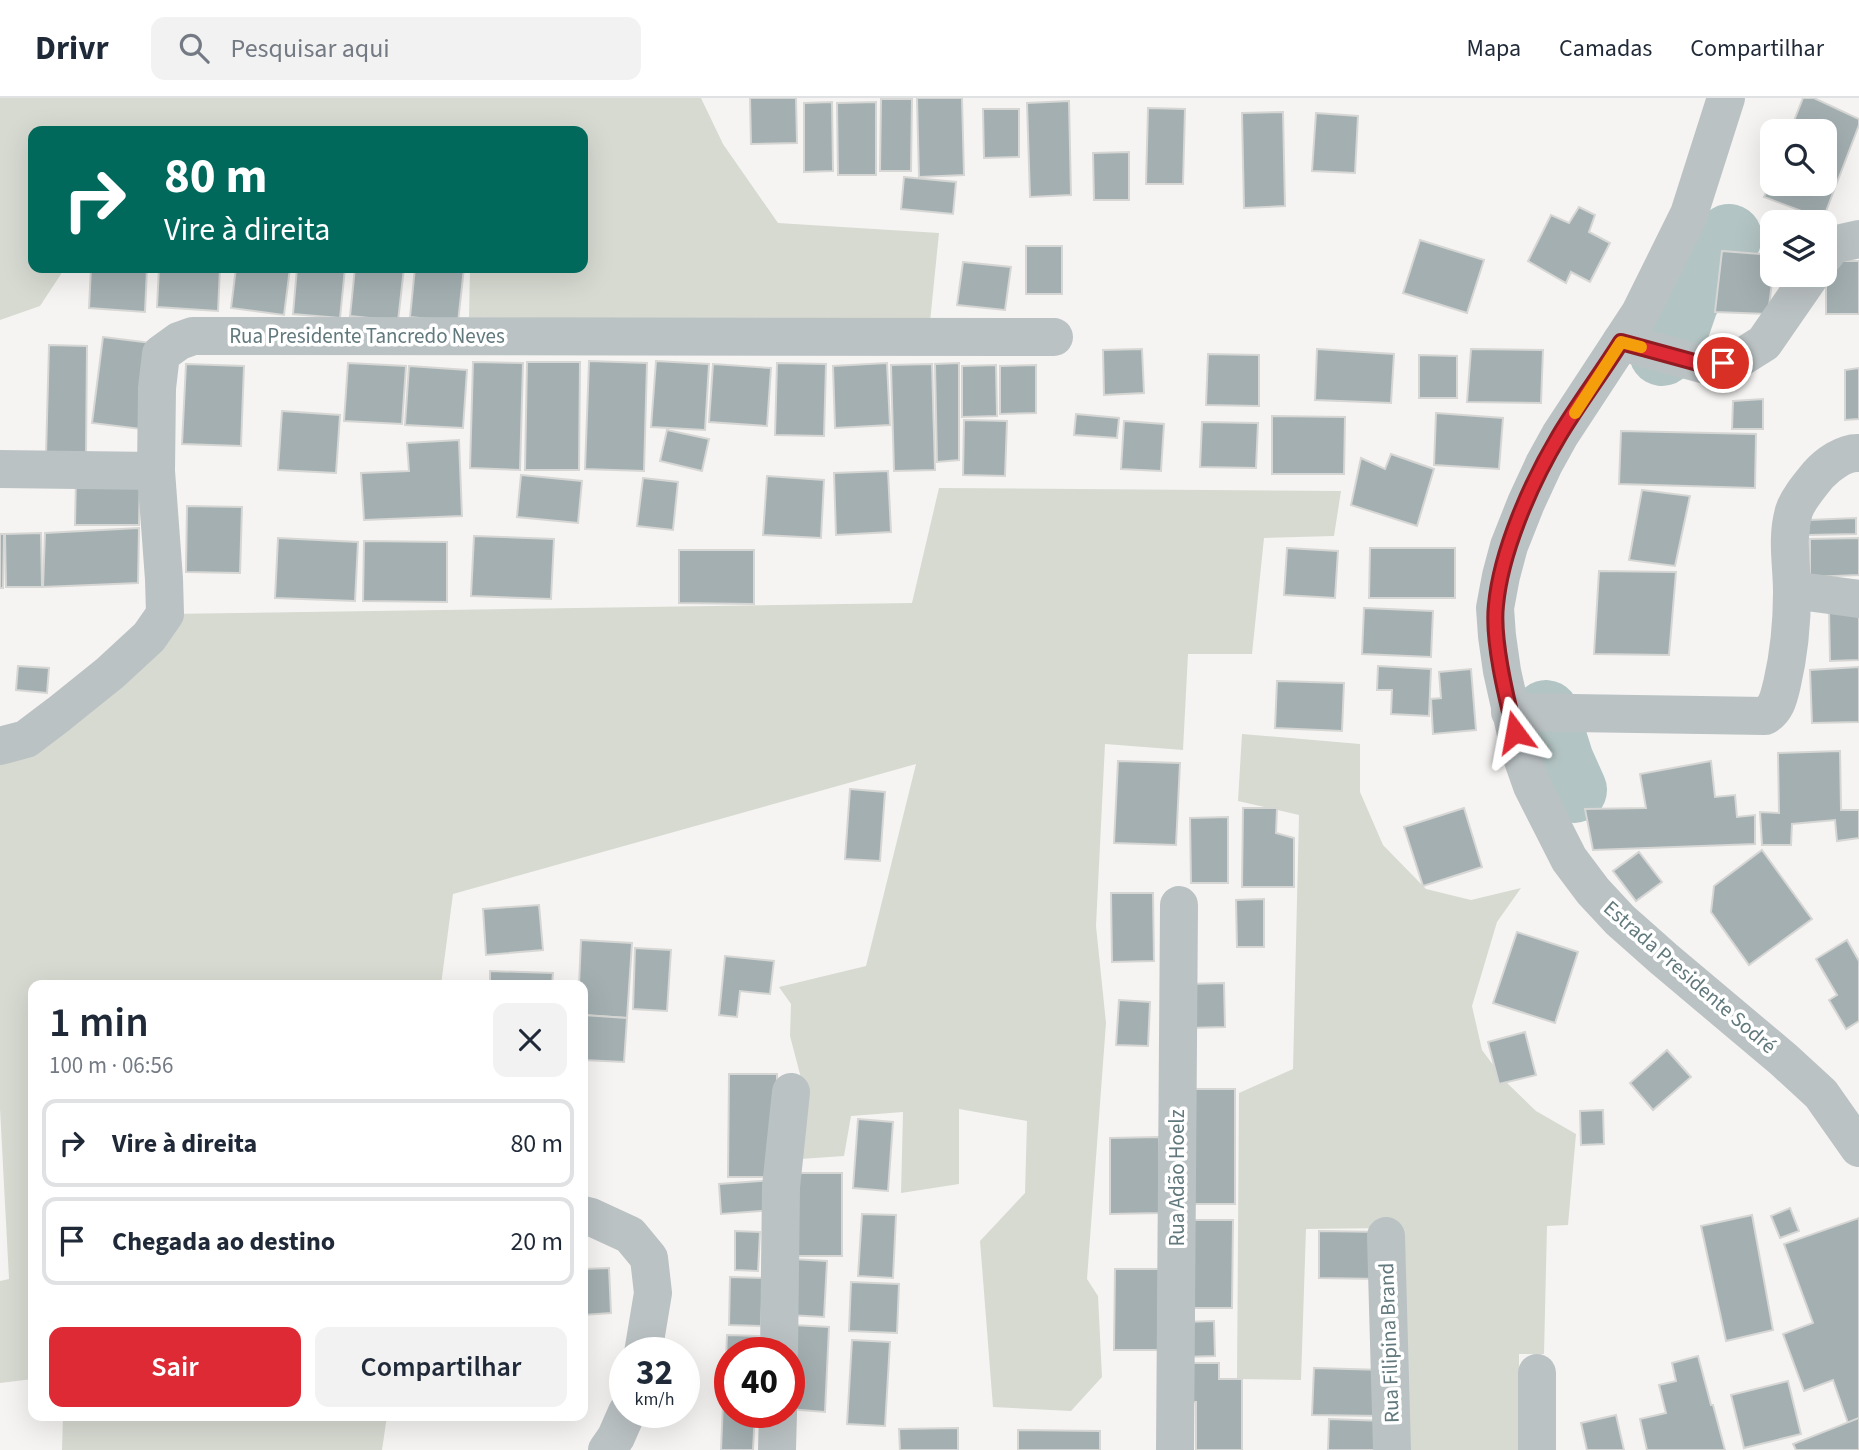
<!DOCTYPE html>
<html lang="pt">
<head>
<meta charset="utf-8">
<style>
  :root { --surface:#fff; --page:#f2f2f3; --text:#1f2937; --muted:#747a83; --line:#e0e1e3; --accent:#dd2a35 }
  body { margin:0; font-family:"Source Sans 3",sans-serif; background:var(--page); color:var(--text); height:100vh; display:flex; flex-direction:column; font-size:26px; white-space:nowrap }
  * { box-sizing:border-box; margin:0 }
  p { font-size:23px; color:var(--muted) }
  .icon { flex:none; width:38px; height:38px; fill:none; stroke:currentColor; stroke-width:2; stroke-linecap:round; stroke-linejoin:round }
  .map { position:relative; flex:1; overflow:hidden }
  .details { position:absolute; left:28px; top:882px; width:560px; height:441px; display:flex; flex-direction:column; background:var(--surface); border-radius:14px; box-shadow:0 7px 28px #0002 }
  .details>* { flex:none }
  .hud { position:absolute; left:28px; top:28px; width:560px; height:147px; border-radius:14px; box-shadow:0 7px 28px #0002; background:#00695c; color:#fff; overflow:hidden }
  .controls { position:absolute; left:1760px; top:21px; display:grid; gap:14px }
  .controls a { display:grid; place-items:center; width:77px; height:77px; border-radius:14px; background:var(--surface); box-shadow:0 7px 28px #0002; font-size:35px }
  .speed { position:absolute; left:609px; top:1239px; display:flex; gap:14px; font-size:35px; font-weight:700; text-align:center }
  .speed>* { display:grid; place-content:center; width:91px; height:91px; border-radius:50%; background:var(--surface); box-shadow:0 7px 28px #0002; line-height:1 }
  .speed small { font-size:18px; font-weight:400 }
  .speed .limit { border:10px solid #d22; background:#fff; color:#111 }
  .pin { position:absolute; display:grid; place-items:center; width:60px; height:60px; color:#fff; margin:-30px; border:4px solid #fff; border-radius:50%; box-shadow:0 2px 7px #0007 }
  .me { position:absolute; width:77px; margin:-38px; rotate:347deg; stroke-linejoin:round; filter:drop-shadow(0 0 5px #0008) }
  .turn { display:flex; align-items:center; gap:24px; height:147px; padding:0 21px; font-size:32px }
  .turn .icon { width:91px; height:91px; stroke-width:2.5 }
  .turn b { display:block; font-size:49px; line-height:60px }
  .round { display:grid; place-items:center; flex:none; width:74px; height:74px; border-radius:14px; background:var(--page) }
  .headline { display:flex; align-items:center; justify-content:space-between; height:119px; padding:0 21px }
  h1 { font-size:42px; font-weight:600; line-height:52px }
  .button { display:flex; gap:14px; margin-top:auto; padding:14px 21px }
  .button a { flex:1; height:80px; border-radius:14px; background:var(--accent); color:#fff; font-size:28px; font-weight:600; line-height:80px; text-align:center }
  .button a+a { background:var(--page); color:var(--text) }
  ul { padding:0; list-style:none }
  li { display:flex; align-items:center; gap:21px; height:88px; margin:0 14px 10px; padding:0 7px; border:4px solid var(--line); border-radius:14px }
  li div { flex:1 }
  li b { display:block; font-size:26px }
  li em { font-style:normal }
  header { display:flex; align-items:center; gap:42px; box-sizing:border-box; height:98px; padding:0 35px; background:var(--surface); border-bottom:2px solid var(--line) }
  header strong { font-size:33px }
  nav { display:flex; gap:38px; margin-inline-start:auto; font-size:24px }
  .search { width:490px; height:63px; background:var(--page); display:flex; align-items:center; gap:18px; box-sizing:border-box; padding:0 24px; border-radius:14px; color:var(--muted); font-size:26px }
  .map>svg:first-child { display:block }
</style>
</head>
<body>
<header>
<strong>Drivr</strong>
<div class="search"><svg class="icon" aria-label="search" viewBox="0 0 24 24"><circle cx="10" cy="10" r="6"/><path d="M15 15l6 6"/></svg>Pesquisar aqui</div>
<nav><a>Mapa</a><a>Camadas</a><a>Compartilhar</a></nav>
</header>
<div class="map">
<svg width="1859" height="1352" viewBox="0 0 1859 1352">
  <rect width="100%" height="100%" fill="#f5f4f2"/>
  <g fill="#d7dad1">
    <polygon points="0,0 701,0 723,46 778,125 939,135 930,224 469,219 470,170 583,170 583,33 33,33 33,170 65,170 40,208 0,222"/>
    <polygon points="939,390 1341,393 1334,438 1264,440 1252,556 1188,556 1183,652 1105,646 1096,828 1106,925 1087,1181 1098,1198 1102,1279 1071,1313 993,1309 980,1143 1025,1095 1027,1023 959,1011 959,1086 901,1095 903,1014 851,1018 844,1058 786,1062 806,999 790,938 791,906 779,889 866,868 916,666 453,796 441,887 33,887 33,1281 0,1285 0,1183 9,1181 0,1011 0,637 165,516 912,505"/>
    <polygon points="1242,636 1360,646 1360,694 1383,747 1426,791 1471,802 1521,790 1497,824 1472,908 1482,952 1506,984 1536,1013 1576,1036 1568,1127 1547,1128 1544,1256 1519,1256 1519,1352 1400,1352 1390,1130 1306,1131 1301,1282 1237,1281 1239,995 1293,971 1299,717 1238,703"/>
    <polygon points="63,1318 387,1318 382,1352 62,1352"/>
  </g>
  <g fill="none" stroke-linecap="round" stroke-linejoin="round">
    <g stroke="#b2c4c3" stroke-width="66">
      <polyline points="1662,255 1677,229 1686,203 1703,174 1729,139"/>
      <polyline points="1546,615 1561,663 1574,692"/>
    </g>
  </g>
  <g fill="#a3afb1" stroke="#d6d6d4" stroke-width="2">
    <polygon points="750,0 796,0 797,45 751,46"/>
    <polygon points="917,0 962,0 964,77 919,79"/>
    <polygon points="1803,0 1814,0 1859,21 1859,27 1823,121 1764,99 1773,77 1773,86 1825,86 1825,33 1790,33"/>
    <polygon points="881,1 912,1 911,73 880,73"/>
    <polygon points="1069,3 1071,97 1030,99 1027,5"/>
    <polygon points="832,4 833,73 804,74 804,5"/>
    <polygon points="876,4 876,77 838,77 837,5"/>
    <polygon points="1148,10 1185,11 1183,86 1146,86"/>
    <polygon points="983,11 1019,11 1019,59 984,60"/>
    <polygon points="1283,14 1285,108 1244,110 1242,15"/>
    <polygon points="1316,15 1358,18 1355,75 1312,73"/>
    <polygon points="1129,54 1129,102 1094,102 1093,55"/>
    <polygon points="904,79 956,84 953,116 901,111"/>
    <polygon points="1579,109 1595,117 1589,134 1610,145 1590,184 1571,174 1566,185 1528,163 1551,117 1569,125"/>
    <polygon points="1420,142 1484,162 1467,215 1403,195"/>
    <rect x="1026" y="148" width="36" height="48"/>
    <polygon points="1722,153 1773,157 1773,177 1768,216 1715,214"/>
    <rect x="1826" y="163" width="33" height="53"/>
    <polygon points="963,164 1011,169 1005,212 957,207"/>
    <polygon points="91,170 147,170 145,214 89,210"/>
    <polygon points="159,170 220,170 218,213 157,209"/>
    <polygon points="236,170 290,170 284,217 231,210"/>
    <polygon points="297,170 345,170 340,220 293,216"/>
    <polygon points="355,170 404,170 398,223 350,218"/>
    <polygon points="415,170 464,170 458,224 410,219"/>
    <polygon points="103,239 152,245 141,331 92,325"/>
    <polygon points="49,247 87,248 86,357 46,357"/>
    <polygon points="1142,251 1144,295 1104,297 1103,252"/>
    <polygon points="1317,251 1394,256 1391,305 1315,302"/>
    <polygon points="1471,251 1543,252 1541,305 1467,304"/>
    <polygon points="1208,256 1259,257 1259,308 1206,307"/>
    <polygon points="1419,257 1457,258 1457,300 1419,300"/>
    <polygon points="589,263 647,265 644,373 585,371"/>
    <polygon points="656,263 709,266 705,332 651,329"/>
    <polygon points="473,264 523,265 520,372 470,370"/>
    <polygon points="527,264 580,264 579,372 525,372"/>
    <polygon points="348,265 406,268 402,326 344,323"/>
    <polygon points="777,265 826,266 824,338 775,337"/>
    <polygon points="887,265 890,327 835,330 833,268"/>
    <polygon points="959,265 959,362 937,364 935,266"/>
    <polygon points="186,266 244,268 241,348 182,346"/>
    <polygon points="713,266 771,270 767,328 709,324"/>
    <polygon points="932,266 935,372 894,373 891,267"/>
    <polygon points="996,267 997,318 962,319 962,268"/>
    <polygon points="1036,267 1036,315 1000,316 1000,268"/>
    <polygon points="409,268 467,272 463,330 405,327"/>
    <polygon points="1859,270 1859,321 1845,322 1845,272"/>
    <polygon points="1763,301 1763,331 1732,331 1733,303"/>
    <polygon points="282,313 340,317 336,375 278,372"/>
    <polygon points="1436,315 1503,320 1499,371 1434,367"/>
    <polygon points="1076,316 1119,320 1117,340 1074,337"/>
    <polygon points="1272,318 1345,319 1344,376 1272,376"/>
    <polygon points="964,322 1007,323 1005,378 963,377"/>
    <polygon points="1124,323 1164,326 1161,373 1121,371"/>
    <polygon points="1202,324 1258,325 1256,370 1200,369"/>
    <polygon points="667,332 709,341 702,373 660,363"/>
    <polygon points="1621,333 1756,336 1755,390 1619,386"/>
    <polygon points="459,342 462,418 364,422 361,375 409,373 407,345"/>
    <polygon points="1391,356 1434,371 1417,428 1351,407 1361,360 1385,371"/>
    <polygon points="888,373 891,434 836,437 834,375"/>
    <polygon points="521,377 582,383 578,425 517,419"/>
    <polygon points="767,378 824,382 821,440 763,437"/>
    <polygon points="76,379 140,380 139,427 75,427"/>
    <polygon points="643,380 678,384 673,432 637,428"/>
    <polygon points="1642,392 1690,398 1675,468 1629,462"/>
    <polygon points="187,408 242,409 240,475 186,474"/>
    <polygon points="1856,420 1856,436 1808,437 1809,422"/>
    <polygon points="139,430 138,485 43,489 45,435"/>
    <polygon points="41,435 42,489 6,489 5,436"/>
    <polygon points="0,436 4,436 3,490 0,490"/>
    <polygon points="474,438 554,441 551,501 471,498"/>
    <polygon points="278,440 358,444 355,503 275,500"/>
    <polygon points="1859,440 1859,477 1810,479 1810,441"/>
    <polygon points="364,443 447,444 447,504 363,503"/>
    <polygon points="1287,450 1338,453 1335,500 1284,497"/>
    <polygon points="1370,450 1455,450 1455,500 1369,500"/>
    <polygon points="679,452 754,452 754,506 679,505"/>
    <polygon points="1599,473 1676,474 1669,557 1594,556"/>
    <polygon points="1364,510 1433,513 1431,559 1362,556"/>
    <polygon points="1859,510 1859,562 1830,563 1829,511"/>
    <polygon points="18,568 49,570 47,595 16,592"/>
    <polygon points="1378,568 1431,571 1429,618 1391,616 1392,592 1377,592"/>
    <polygon points="1859,569 1859,624 1812,625 1810,572"/>
    <polygon points="1471,571 1476,632 1433,636 1431,601 1441,600 1439,574"/>
    <polygon points="1277,583 1344,585 1342,633 1275,630"/>
    <polygon points="1840,653 1841,712 1859,712 1859,740 1837,743 1835,722 1792,726 1791,747 1762,747 1760,714 1779,715 1778,655"/>
    <polygon points="1118,663 1180,665 1176,747 1114,745"/>
    <polygon points="1711,663 1715,699 1735,697 1737,719 1755,717 1755,746 1593,752 1585,711 1646,710 1640,676"/>
    <polygon points="850,691 885,694 880,763 845,761"/>
    <polygon points="1243,710 1277,710 1276,735 1294,740 1294,789 1242,789"/>
    <polygon points="1464,710 1482,769 1423,788 1404,729"/>
    <polygon points="1228,719 1228,785 1191,785 1190,720"/>
    <polygon points="1762,752 1812,821 1749,867 1711,814 1714,788"/>
    <polygon points="1639,754 1662,784 1636,803 1613,773"/>
    <polygon points="1111,795 1153,795 1154,863 1112,864"/>
    <polygon points="1264,801 1264,849 1237,849 1236,802"/>
    <polygon points="539,807 543,852 486,857 483,811"/>
    <polygon points="1517,834 1578,854 1555,925 1493,905"/>
    <polygon points="581,842 632,845 627,920 583,917 583,887 579,887"/>
    <polygon points="1847,842 1859,863 1859,923 1846,931 1829,902 1837,897 1816,861"/>
    <polygon points="635,850 671,852 667,913 633,911"/>
    <polygon points="725,858 774,863 770,896 740,893 737,919 719,917"/>
    <polygon points="490,873 553,875 552,887 490,887"/>
    <polygon points="1224,885 1225,929 1187,930 1186,886"/>
    <polygon points="1119,902 1150,904 1148,948 1116,947"/>
    <polygon points="583,917 627,920 624,964 583,962"/>
    <polygon points="1525,934 1536,977 1499,986 1488,944"/>
    <polygon points="1667,952 1691,979 1653,1012 1630,985"/>
    <polygon points="729,976 777,976 776,1079 728,1079"/>
    <polygon points="1185,991 1235,991 1235,1106 1184,1106"/>
    <polygon points="1603,1012 1604,1046 1581,1047 1580,1013"/>
    <polygon points="858,1021 893,1024 888,1093 853,1090"/>
    <polygon points="1159,1039 1160,1115 1110,1116 1110,1040"/>
    <polygon points="791,1075 842,1075 842,1158 792,1158"/>
    <polygon points="773,1082 775,1112 721,1116 719,1086"/>
    <polygon points="1790,1110 1799,1133 1780,1140 1771,1118"/>
    <polygon points="862,1116 896,1117 893,1180 858,1178"/>
    <polygon points="1752,1117 1773,1232 1726,1243 1701,1128"/>
    <polygon points="1859,1120 1859,1320 1848,1325 1833,1282 1804,1293 1783,1236 1813,1225 1784,1146"/>
    <polygon points="1186,1122 1233,1122 1232,1210 1186,1210"/>
    <polygon points="735,1133 760,1134 758,1173 735,1172"/>
    <polygon points="1319,1133 1382,1134 1381,1181 1319,1180"/>
    <polygon points="792,1161 827,1163 824,1219 788,1217"/>
    <polygon points="609,1170 611,1215 583,1217 583,1171"/>
    <polygon points="1115,1171 1159,1171 1158,1252 1114,1252"/>
    <polygon points="730,1179 763,1180 761,1228 729,1227"/>
    <polygon points="851,1184 899,1186 897,1235 849,1233"/>
    <polygon points="1214,1223 1215,1258 1183,1259 1183,1224"/>
    <polygon points="793,1227 829,1229 825,1314 789,1311"/>
    <polygon points="727,1237 759,1238 758,1255 730,1255 730,1286 725,1286"/>
    <polygon points="852,1242 890,1244 885,1328 847,1326"/>
    <polygon points="1698,1258 1711,1307 1713,1307 1725,1352 1647,1352 1640,1321 1666,1315 1659,1287 1676,1283 1672,1265"/>
    <polygon points="1185,1265 1219,1265 1219,1281 1242,1281 1242,1352 1196,1352 1196,1304 1185,1304"/>
    <polygon points="1314,1270 1383,1272 1382,1318 1312,1317"/>
    <polygon points="1788,1283 1801,1336 1744,1350 1731,1297"/>
    <polygon points="723,1305 730,1305 730,1314 755,1314 753,1352 721,1352"/>
    <polygon points="1616,1317 1624,1352 1587,1352 1581,1325"/>
    <polygon points="1859,1320 1859,1352 1796,1352 1793,1346"/>
    <polygon points="1329,1321 1385,1323 1383,1352 1328,1352"/>
    <polygon points="958,1330 958,1352 900,1352 899,1331"/>
    <polygon points="1018,1332 1100,1333 1100,1352 1018,1352"/>
  </g>
  <g fill="none" stroke-linecap="round" stroke-linejoin="round">
    <g stroke="#bbc2c4" stroke-width="38">
      <polyline points="1726,0 1689,116 1640,215 1560,337 1544,366 1526,405 1509,448 1501,478 1495,510 1497,538 1502,573 1520,654 1532,688 1569,761 1593,793 1620,822 1664,861 1784,962 1821,996 1859,1050"/>
      <polyline points="1825,157 1832,147 1859,141"/>
      <polyline points="1621,244 1709,268 1737,262 1764,245 1811,177"/>
      <polyline points="0,371 156,373"/>
      <polyline points="1792,492 1859,501"/>
      <path d="M 1510,614 L 1765,618 C 1777,611 1779,598 1782,586 C 1789,556 1792,525 1792,494 C 1792,467 1786,440 1794,413 C 1798,401 1809,388 1818,377 C 1827,367 1844,354 1859,355"/>
      <polyline points="0,648 26,641 59,616 110,575 149,539 165,516 164,481 156,373 157,290 161,256 179,243 193,238 1054,239"/>
      <polyline points="583,1117 591,1119 630,1137 649,1160 653,1195 643,1255"/>
      <polyline points="1386,1138 1392,1352"/>
      <polyline points="779,1255 781,1089 791,994"/>
      <polyline points="607,1352 616,1339 627,1314"/>
      <polyline points="777,1352 778,1314"/>
      <polyline points="1175,1352 1179,807"/>
      <polyline points="1537,1352 1537,1275"/>
    </g>
  </g>
  <g fill="none" stroke-linecap="round" stroke-linejoin="round">
    <g stroke="#901b22" stroke-width="18">
      <path id="route" d="M 1515,634 C 1506,599 1492,542 1496,507 C 1501,453 1531,385 1559,338 C 1578,306 1601,276 1621,244 L 1709,268 L 1723,265"/>
    </g>
    <use href="#route" stroke="#dd2a35" stroke-width="12"/>
    <polyline stroke="#f59e0b" stroke-width="12" points="1575,315 1621,244 1641,249"/>
  </g>
  <g text-anchor="middle" dominant-baseline="central" stroke-width="7" stroke-linejoin="round" paint-order="stroke">
    <g font-size="21" fill="#61787c" stroke="#fff">
      <text x="367" y="238">Rua Presidente Tancredo Neves</text>
      <text transform="translate(1690 879) rotate(41)">Estrada Presidente Sodré</text>
      <text transform="translate(1177 1080) rotate(-90)">Rua Adão Hoelz</text>
      <text transform="translate(1389 1245) rotate(-92)">Rua Filipina Brand</text>
    </g>
  </g>
</svg>
<div class="controls">
<a><svg class="icon" aria-label="search" viewBox="0 0 24 24"><circle cx="10" cy="10" r="6"/><path d="M15 15l6 6"/></svg></a>
<a><svg class="icon" aria-label="layers" viewBox="0 0 24 24"><path d="M12 4l9 5-9 5-9-5zM3 14l9 5 9-5"/></svg></a>
</div>
<div class="speed"><div>32<small>km/h</small></div><div class="limit">40</div></div>
<div class="pin" style="left:1723px;top:265px;background:#d93025"><svg class="icon" aria-label="arrive" viewBox="0 0 24 24"><path d="M6 21V4h12l-3 4 3 4H6"/></svg></div>
<svg class="me" style="left:1515px;top:634px" viewBox="-20 -20 40 40"><path d="M0-17L14 15 0 8-14 15z" fill="#dd2a35" stroke="#fff" stroke-width="4"/></svg>
<div class="hud">
<div class="turn"><svg class="icon" aria-label="right" viewBox="0 0 24 24"><path d="M7 20v-9h11M14 6l5 5-5 5"/></svg><div><b>80 m</b>Vire à direita</div></div>
</div>
<section class="details">
<div class="headline"><div><h1>1 min</h1><p>100 m · 06:56</p></div><a class="round"><svg class="icon" aria-label="close" viewBox="0 0 24 24"><path d="M6 6l12 12M18 6L6 18"/></svg></a></div>
<ul>
<li><svg class="icon" aria-label="right" viewBox="0 0 24 24"><path d="M7 20v-9h11M14 6l5 5-5 5"/></svg><div><b>Vire à direita</b></div><em>80 m</em></li>
<li><svg class="icon" aria-label="arrive" viewBox="0 0 24 24"><path d="M6 21V4h12l-3 4 3 4H6"/></svg><div><b>Chegada ao destino</b></div><em>20 m</em></li>
</ul>
<div class="button"><a>Sair</a><a>Compartilhar</a></div>
</section>
</div>
</body>
</html>
